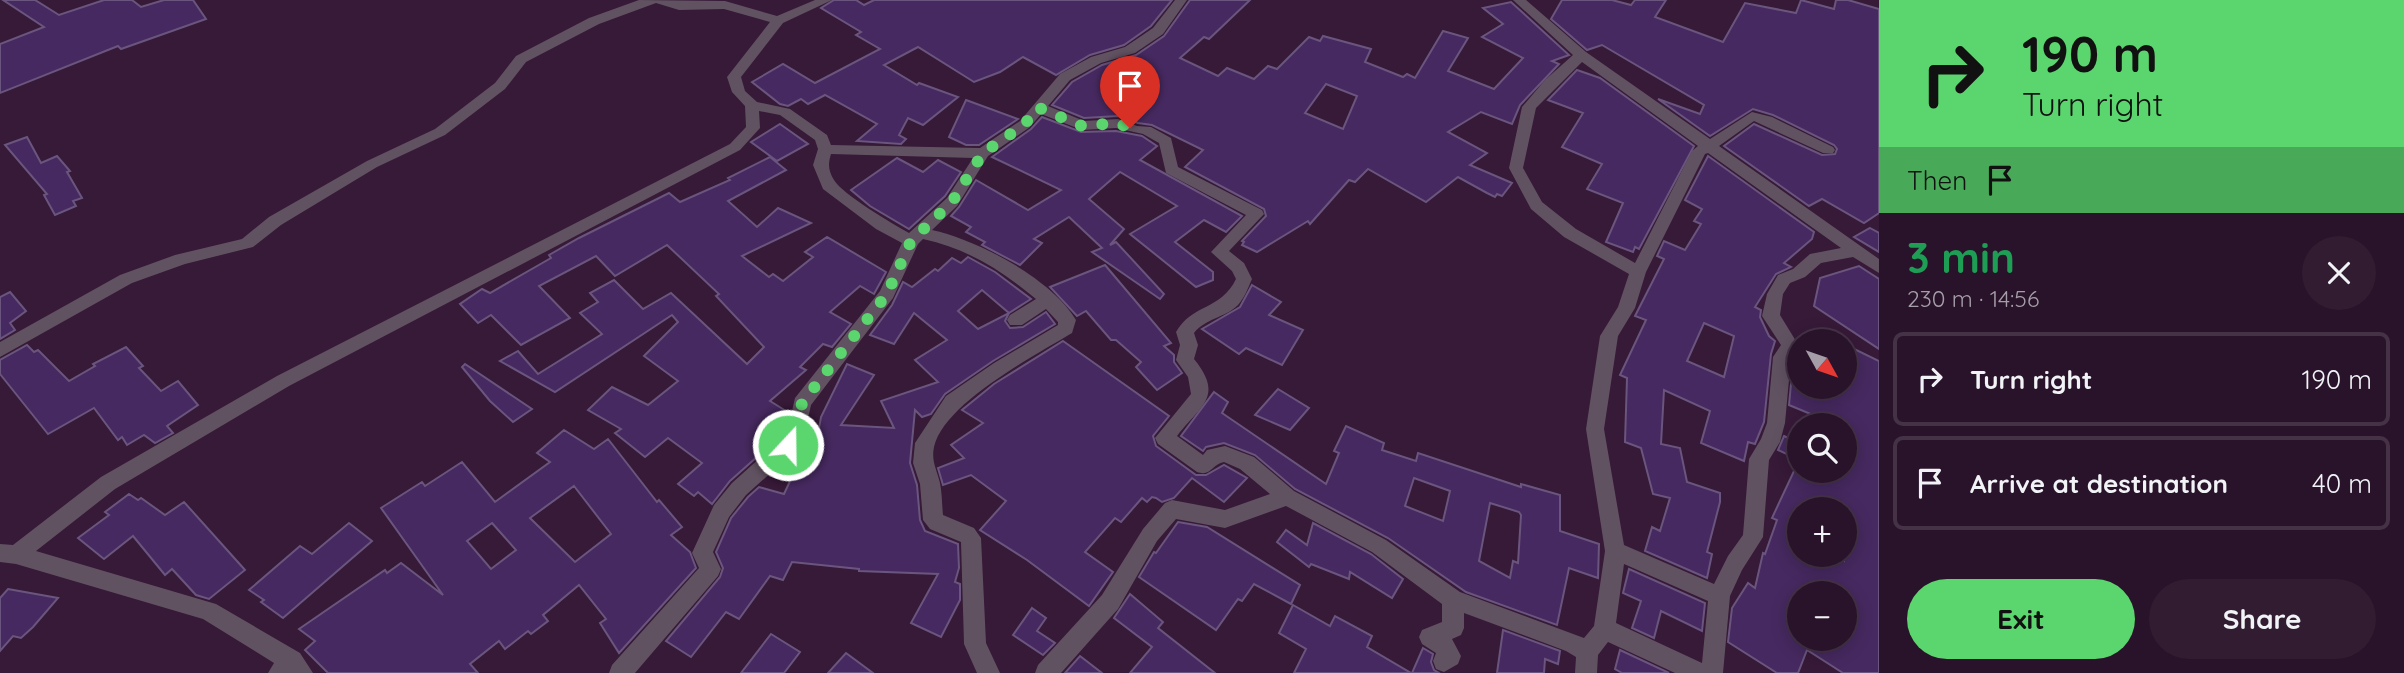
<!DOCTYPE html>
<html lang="en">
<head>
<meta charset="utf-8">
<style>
  :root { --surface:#29132a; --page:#311c32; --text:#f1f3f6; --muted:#a59ea8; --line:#453247; --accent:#5bd56e }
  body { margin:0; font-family:Quicksand,sans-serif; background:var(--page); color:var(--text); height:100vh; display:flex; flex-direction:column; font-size:26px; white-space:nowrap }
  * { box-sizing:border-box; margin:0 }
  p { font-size:23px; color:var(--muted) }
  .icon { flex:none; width:38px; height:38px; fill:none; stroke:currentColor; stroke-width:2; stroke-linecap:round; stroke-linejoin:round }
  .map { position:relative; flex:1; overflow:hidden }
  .drawer { display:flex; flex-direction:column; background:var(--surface); width:525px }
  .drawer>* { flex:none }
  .hud { background:#5bd56e; color:#111; overflow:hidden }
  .needle { width:46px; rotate:130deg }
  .buttons { position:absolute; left:1787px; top:329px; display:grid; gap:14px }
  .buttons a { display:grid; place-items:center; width:70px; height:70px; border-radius:50%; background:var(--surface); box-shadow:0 4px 18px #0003,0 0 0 2px var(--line); font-size:35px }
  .pin { position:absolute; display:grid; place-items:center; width:60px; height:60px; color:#fff; margin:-72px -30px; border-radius:50% 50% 50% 0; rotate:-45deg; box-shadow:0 0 7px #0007 }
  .pin .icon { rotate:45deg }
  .me { position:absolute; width:77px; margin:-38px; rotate:21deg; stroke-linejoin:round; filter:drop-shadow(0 0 5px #0008) }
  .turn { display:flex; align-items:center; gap:24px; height:147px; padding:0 28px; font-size:32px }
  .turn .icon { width:91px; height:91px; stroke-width:2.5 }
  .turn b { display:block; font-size:49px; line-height:60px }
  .then { display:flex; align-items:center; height:66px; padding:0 28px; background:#0003; gap:14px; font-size:26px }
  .round { display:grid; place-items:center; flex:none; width:74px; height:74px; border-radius:37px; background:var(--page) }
  .summary { display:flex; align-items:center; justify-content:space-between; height:119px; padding:0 28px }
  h1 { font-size:42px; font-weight:700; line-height:52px; color:#1e9e55 }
  .action { display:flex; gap:14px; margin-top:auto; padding:14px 28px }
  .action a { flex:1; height:80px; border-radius:42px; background:var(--accent); color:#111; font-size:28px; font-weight:700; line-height:80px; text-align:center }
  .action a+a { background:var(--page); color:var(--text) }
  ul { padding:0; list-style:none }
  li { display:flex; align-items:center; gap:21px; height:94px; margin:0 14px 10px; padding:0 14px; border:4px solid var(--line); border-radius:10px }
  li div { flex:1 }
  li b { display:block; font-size:26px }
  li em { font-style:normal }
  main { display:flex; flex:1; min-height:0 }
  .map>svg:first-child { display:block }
</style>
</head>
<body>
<main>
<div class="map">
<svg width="1879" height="673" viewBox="0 0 1879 673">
  <rect width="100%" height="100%" fill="#371938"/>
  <g fill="#462960" stroke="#69557d" stroke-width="2" fill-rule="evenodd">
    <polygon points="3,0 35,0 59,15 104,0 132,0 141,7 164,0 193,0 206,19 121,49 118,46 0,93 0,44 44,27"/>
    <polygon points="834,0 856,0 864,5 874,0 1172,0 1151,26 1124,45 1090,55 1056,75 1023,57 1000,72 974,82 918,47 884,65 917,85 919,83 958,97 923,125 908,118 899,135 906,139 901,144 857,141 877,124 825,95 808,104 801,99 788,106 780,104 752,82 783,64 815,83 880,49 856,35 861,32 821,8"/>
    <path d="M 1190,0 L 1250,0 L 1209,39 L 1204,37 L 1180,58 L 1218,76 L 1227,68 L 1254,79 L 1268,66 L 1277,69 L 1309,37 L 1320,41 L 1323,36 L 1371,49 L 1365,62 L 1403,77 L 1407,74 L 1415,78 L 1443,31 L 1468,38 L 1448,71 L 1494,89 L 1523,58 L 1482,37 L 1503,24 L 1483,8 L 1511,2 L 1569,55 L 1552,61 L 1559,64 L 1520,105 L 1512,124 L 1481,112 L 1448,132 L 1487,153 L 1470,165 L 1512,183 L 1502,196 L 1497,194 L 1495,197 L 1487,193 L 1458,177 L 1426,202 L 1368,169 L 1355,182 L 1349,180 L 1310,224 L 1308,221 L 1257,252 L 1242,245 L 1244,242 L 1242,241 L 1266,216 L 1264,209 L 1185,167 L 1203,150 L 1152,125 L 1138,123 L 1118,116 L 1084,118 L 1052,105 L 1072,82 L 1102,65 L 1136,55 L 1164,36 ZM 1326,84 L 1357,96 L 1343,129 L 1305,113 Z"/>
    <polygon points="1562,0 1612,0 1631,5 1635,0 1666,0 1655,17 1723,42 1745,3 1796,13 1801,0 1834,9 1836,0 1848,0 1879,9 1879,213 1864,223 1822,199 1809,206 1724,146 1754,124 1822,155 1835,154 1837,149 1834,145 1773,115 1753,109 1710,136 1658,99 1700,114 1704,105 1602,45 1587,50 1551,19"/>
    <polygon points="1577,70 1600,78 1694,146 1639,249 1635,247 1633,252 1606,242 1623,203 1587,189 1602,164 1562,147 1583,113 1548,100"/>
    <polygon points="966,100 1018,119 979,145 966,145 949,137"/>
    <polygon points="1042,117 1081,132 1116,131 1142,136 1157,146 1140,160 1242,216 1226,232 1204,220 1175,242 1213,272 1213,280 1196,287 1130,234 1177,206 1120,172 1089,199 1124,229 1110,245 1116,242 1164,294 1160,299 1092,252 1102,248 1069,217 1034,239 1042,243 1020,265 982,245 985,242 966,232 971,227 951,216 959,207 976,180 1028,210 1061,190 992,157 1031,129"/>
    <polygon points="780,124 808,144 777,161 751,142"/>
    <polygon points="27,137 41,163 57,156 70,171 67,172 82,198 73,201 76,206 55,215 44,195 47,194 5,145"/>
    <path d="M 1708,156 L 1814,232 L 1812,239 L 1784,263 L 1791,267 L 1776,274 L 1755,307 L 1761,310 L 1760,317 L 1769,336 L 1775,341 L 1771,354 L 1764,422 L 1755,444 L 1748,442 L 1744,461 L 1701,443 L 1710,411 L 1664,390 L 1661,444 L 1680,448 L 1687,482 L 1720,493 L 1720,502 L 1707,552 L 1712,554 L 1707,578 L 1645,551 L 1652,527 L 1660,531 L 1670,498 L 1653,494 L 1641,448 L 1625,442 L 1627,378 L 1620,375 L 1646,320 L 1635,316 L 1664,259 L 1657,256 L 1664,241 L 1685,250 L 1701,224 L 1694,221 L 1702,209 L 1685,200 ZM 1704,323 L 1734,336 L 1724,377 L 1687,361 Z"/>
    <polygon points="770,157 786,170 728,201 757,227 778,208 811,223 742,256 769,277 773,274 783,281 813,257 805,252 827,237 886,272 874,294 860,286 830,312 851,324 832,347 823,344 800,367 806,370 770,401 789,413 786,427 777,439 730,481 712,504 698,492 694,496 678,484 702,463 668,438 645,457 615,433 621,429 588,410 612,387 648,405 678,381 644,356 678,322 672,315 555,392 500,361 518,351 538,374 602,334 580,313 598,302 590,293 614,280 643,309 671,293 747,364 764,347 716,296 719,294 667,245 615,276 596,256 539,286 570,318 521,345 491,315 478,323 460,304 482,289 490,293 551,258 549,255 579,238 669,193 680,202 730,180 728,178"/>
    <polygon points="897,158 923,172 938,160 961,172 945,196 909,229 870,206 851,190"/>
    <polygon points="1870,228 1879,233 1879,252 1854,237"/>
    <polygon points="968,257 995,272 1031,299 1009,313 982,290 958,311 978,329 1009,313 1005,321 1010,328 1023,327 1046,312 1055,324 993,361 945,394 931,414 922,417 915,410 910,463 917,485 920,520 925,531 958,544 959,568 955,582 960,584 960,600 941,637 911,623 938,574 859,571 859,569 792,562 783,580 770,576 739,619 726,612 691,657 666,641 720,577 723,568 716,552 731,518 748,497 759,487 784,494 798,464 812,468 821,417 847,364 874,375 841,425 894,428 881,401 938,382 915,360 947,340 914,313 894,344 870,335 892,305 903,282 912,287 935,269 938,271 952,258 961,263"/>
    <polygon points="1105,265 1171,343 1164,346 1174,355 1174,362 1182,373 1157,390 1136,367 1141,362 1116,340 1111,340 1086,311 1077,316 1050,287"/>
    <polygon points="1859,266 1879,279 1879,349 1814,306 1820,278"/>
    <polygon points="1252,285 1281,302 1269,315 1303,330 1282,365 1246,348 1239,354 1202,329 1240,307"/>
    <polygon points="10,292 26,311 10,323 15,330 0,339 0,297"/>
    <polygon points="1063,341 1169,416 1153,436 1156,446 1196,475 1206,475 1224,465 1247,478 1224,502 1192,478 1174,498 1162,502 1156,498 1152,497 1147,502 1142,498 1121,522 1115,518 1085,552 1113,572 1089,606 1027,560 980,530 1006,501 971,475 943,485 938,468 964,458 951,445 983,423 962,410 994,384"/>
    <path d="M 1844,344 L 1879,361 L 1879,673 L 1843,673 L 1807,650 L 1798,673 L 1777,673 L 1728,642 L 1732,608 L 1748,583 L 1755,588 L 1763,553 L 1765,554 L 1777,520 L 1772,518 L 1794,471 L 1844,471 L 1844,425 L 1815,425 L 1818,417 L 1789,405 L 1793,363 L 1799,365 L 1799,387 L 1844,387 ZM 1799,509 L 1844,509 L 1844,561 L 1832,555 L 1799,555 ZM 1799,593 L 1844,593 L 1844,639 L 1799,639 Z"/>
    <polygon points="27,345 34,352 38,350 69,381 95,366 93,364 126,347 143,366 139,368 161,391 178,381 198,405 167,426 173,433 155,443 144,435 127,445 122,437 118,440 94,408 48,434 0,374 0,360"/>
    <polygon points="465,364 532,409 513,422 490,401 462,367"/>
    <polygon points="1278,389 1309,408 1290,430 1255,415"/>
    <path d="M 1214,392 L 1228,402 L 1222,413 L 1326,484 L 1339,453 L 1334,451 L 1346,426 L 1384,443 L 1382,450 L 1416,461 L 1418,453 L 1521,487 L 1521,484 L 1560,495 L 1560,531 L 1599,544 L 1598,578 L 1569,568 L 1557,625 L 1466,592 L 1388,538 L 1295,489 L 1255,455 L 1224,443 L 1206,447 L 1203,451 L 1181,436 ZM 1414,478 L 1450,491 L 1443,521 L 1405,506 ZM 1490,503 L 1519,512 L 1521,515 L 1518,563 L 1513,561 L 1510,578 L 1479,561 Z"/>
    <path d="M 564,430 L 594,449 L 608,439 L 657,502 L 659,500 L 682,527 L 671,535 L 690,552 L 696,568 L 619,653 L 600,623 L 606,619 L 579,585 L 543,615 L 548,621 L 531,634 L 528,631 L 505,649 L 499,641 L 470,664 L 478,673 L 328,673 L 305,650 L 315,641 L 299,629 L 385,570 L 387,573 L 401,563 L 443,595 L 381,508 L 422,482 L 425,486 L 462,462 L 495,502 L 550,462 L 537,453 ZM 574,486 L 611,534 L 575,562 L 530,518 ZM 492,523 L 516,550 L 491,569 L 467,541 Z"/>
    <polygon points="1784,436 1799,443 1799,460 1778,450"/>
    <polygon points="129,494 138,500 141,498 165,515 184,502 245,570 209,599 196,595 172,569 165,575 133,536 104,559 78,538 109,515 105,512"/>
    <polygon points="1178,522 1207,527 1300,585 1291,604 1254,584 1242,601 1238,599 1216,630 1139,577 1154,552 1156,553"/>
    <polygon points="349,523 372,541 283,618 261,602 264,600 249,590 300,546 312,554"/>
    <polygon points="1313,523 1371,554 1403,579 1392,598 1350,572 1349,579 1311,564 1309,567 1277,542 1286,530 1307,545"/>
    <polygon points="1629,569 1705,603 1702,631 1661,611 1654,638 1632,628 1641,601 1623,593"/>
    <polygon points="8,589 58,598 33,627 21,638 13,636 0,651 0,598"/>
    <polygon points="1130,594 1163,622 1158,628 1215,673 1130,673 1152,647 1114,618"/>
    <polygon points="1293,605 1330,626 1335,616 1372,636 1367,647 1411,673 1294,673 1306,649 1279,633"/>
    <polygon points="1032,608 1046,618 1037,631 1055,643 1043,655 1013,635"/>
    <polygon points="1503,630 1560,651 1558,664 1545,659 1544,673 1497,673"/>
    <polygon points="771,634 800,652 784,673 741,673"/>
    <polygon points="1423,648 1433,654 1431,662 1434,670 1439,673 1412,673"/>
    <polygon points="1620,650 1669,673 1622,673 1615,669"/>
    <polygon points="846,653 873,673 828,673"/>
    <polygon points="1080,656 1102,673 1065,673"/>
  </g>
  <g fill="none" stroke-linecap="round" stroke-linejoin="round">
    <path fill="#615261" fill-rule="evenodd" d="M 639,0 L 725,1 L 777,16 L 815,0 L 832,0 L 783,23 L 741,77 L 745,91 L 757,102 L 790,109 L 827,135 L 831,145 L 980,148 L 1020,121 L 1060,74 L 1091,57 L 1125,47 L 1153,28 L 1175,0 L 1187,0 L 1163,34 L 1135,53 L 1101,63 L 1070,80 L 1048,106 L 1084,121 L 1118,119 L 1137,126 L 1151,127 L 1171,138 L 1178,167 L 1262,210 L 1264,214 L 1229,251 L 1244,263 L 1252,279 C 1248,288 1245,297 1238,305 C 1225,318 1206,318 1194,333 L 1198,345 L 1194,359 C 1225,397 1200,406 1177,436 L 1203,455 L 1207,450 L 1225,446 L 1254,457 L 1294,491 L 1386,540 L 1460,592 L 1584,638 L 1594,626 L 1605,551 L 1586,429 L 1600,336 L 1618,307 L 1629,274 L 1564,237 L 1531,209 L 1509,168 L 1522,107 L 1545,80 L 1573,55 L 1513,0 L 1526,0 L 1586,52 L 1710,139 L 1752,112 L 1772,117 L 1833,147 L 1835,150 L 1833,153 L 1823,153 L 1754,121 L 1719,146 L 1879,259 L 1879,273 L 1853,257 L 1821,263 L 1805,277 L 1790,283 L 1783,294 L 1780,315 L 1799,346 L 1791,358 L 1785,423 L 1780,442 L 1769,460 L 1763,537 L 1742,570 L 1730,596 L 1723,673 L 1675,673 L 1608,642 L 1598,655 L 1597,673 L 1575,673 L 1576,657 L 1566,651 L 1464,613 L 1464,628 L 1461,635 L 1452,639 L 1461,656 L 1458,664 L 1444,672 L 1436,669 L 1433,661 L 1436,653 L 1422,644 L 1419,637 L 1422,630 L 1442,622 L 1442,604 L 1372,552 L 1286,506 L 1225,528 L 1176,519 L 1157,541 L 1118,609 L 1061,673 L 1035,673 L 1038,665 L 1102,595 L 1143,529 L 1165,503 L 1172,500 L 1225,510 L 1270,494 L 1240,469 L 1224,462 C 1212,464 1211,477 1197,472 L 1158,444 L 1155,438 L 1191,394 L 1188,377 L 1176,360 L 1180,345 L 1176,332 C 1192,304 1221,310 1236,279 L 1232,271 L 1211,252 L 1246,215 L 1166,173 L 1159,143 L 1143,134 L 1116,128 L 1082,130 L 1041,114 L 1030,127 L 988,156 L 957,206 L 932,230 C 978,240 1052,279 1076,320 L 1072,333 C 1034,356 944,403 934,447 C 931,461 937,470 940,483 C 942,493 942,505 943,515 L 974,528 L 981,538 L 986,643 L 1000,673 L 977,673 L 964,644 L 961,542 L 930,529 L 923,520 L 920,484 L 913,463 L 915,443 L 946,396 L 994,363 L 1058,325 L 1058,322 L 1046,309 L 1022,325 L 1010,325 L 1007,320 L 1010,315 L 1036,299 C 1001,270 968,249 923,239 L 918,244 L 893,298 L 811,405 L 806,428 L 795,451 L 746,495 L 729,517 L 713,552 L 721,569 L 718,576 L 635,673 L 609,673 L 612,665 L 699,568 L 692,553 L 714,505 L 732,483 L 781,439 L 788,428 L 795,398 L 880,291 L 902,243 L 876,229 L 823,189 L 813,165 L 818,149 L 815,140 L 780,115 L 759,111 L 760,128 L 740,150 L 289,386 L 115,489 L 36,551 L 216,604 L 300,653 L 313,673 L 268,673 L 274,663 L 203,619 L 16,564 L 0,562 L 0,544 L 13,545 L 101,477 L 277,376 L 730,144 L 746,127 L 745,106 L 732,92 L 727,77 L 770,22 L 724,9 L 679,10 L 656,3 L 599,24 L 526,62 L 505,89 L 445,135 L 377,167 L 281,225 L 253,247 L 185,264 L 132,283 L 0,357 L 0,342 L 120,275 L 175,255 L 242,239 L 269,217 L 367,161 L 435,129 L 495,83 L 516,56 L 589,18 ZM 1582,62 L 1698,146 L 1692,151 L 1635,263 L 1576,229 L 1542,202 L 1523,168 L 1536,108 ZM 1708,153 L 1841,248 L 1810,254 L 1793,269 L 1778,275 L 1767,294 L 1762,316 L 1781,345 L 1773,357 L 1767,423 L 1761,439 L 1749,459 L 1743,535 L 1728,556 L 1714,584 L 1624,545 L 1604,429 L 1618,336 L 1635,308 L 1646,272 L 1705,154 ZM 831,154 L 973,158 L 947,198 L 909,233 C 893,224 842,194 834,180 C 828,170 828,164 831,154 ZM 1624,564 L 1708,601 L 1702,663 L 1616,623 Z"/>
  </g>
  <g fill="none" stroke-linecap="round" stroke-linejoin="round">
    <polyline stroke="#5bd56e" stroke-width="12" stroke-dasharray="0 21.6" points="788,445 797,428 802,403 887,294 911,241 952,202 983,153 1025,124 1037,107 1082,126 1118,123 1130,128"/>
  </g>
</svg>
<div class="buttons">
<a><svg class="needle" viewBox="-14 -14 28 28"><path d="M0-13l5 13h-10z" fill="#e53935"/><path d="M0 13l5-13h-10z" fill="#a59ea8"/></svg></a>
<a><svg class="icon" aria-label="search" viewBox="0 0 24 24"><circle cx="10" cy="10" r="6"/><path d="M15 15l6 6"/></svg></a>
<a>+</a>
<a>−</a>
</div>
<div class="pin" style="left:1130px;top:128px;background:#d93025"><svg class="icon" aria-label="arrive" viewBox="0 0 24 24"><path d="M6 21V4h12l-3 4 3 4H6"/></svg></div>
<svg class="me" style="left:788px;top:445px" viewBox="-20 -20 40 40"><circle r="17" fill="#5bd56e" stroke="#fff" stroke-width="3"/><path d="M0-11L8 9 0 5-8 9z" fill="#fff"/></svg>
</div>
<section class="drawer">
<div class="hud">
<div class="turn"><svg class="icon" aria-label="right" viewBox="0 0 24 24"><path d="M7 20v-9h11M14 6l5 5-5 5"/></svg><div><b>190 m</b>Turn right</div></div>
<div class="then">Then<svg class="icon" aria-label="arrive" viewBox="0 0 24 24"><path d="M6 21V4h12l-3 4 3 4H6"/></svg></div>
</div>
<div class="summary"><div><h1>3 min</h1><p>230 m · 14:56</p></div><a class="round"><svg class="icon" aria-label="close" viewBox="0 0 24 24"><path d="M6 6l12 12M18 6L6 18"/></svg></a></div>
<ul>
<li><svg class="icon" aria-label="right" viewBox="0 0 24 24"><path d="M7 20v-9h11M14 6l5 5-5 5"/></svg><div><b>Turn right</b></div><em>190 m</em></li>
<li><svg class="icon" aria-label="arrive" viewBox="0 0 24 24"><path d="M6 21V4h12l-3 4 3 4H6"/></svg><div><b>Arrive at destination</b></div><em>40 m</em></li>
</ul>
<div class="action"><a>Exit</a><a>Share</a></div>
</section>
</main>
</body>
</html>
